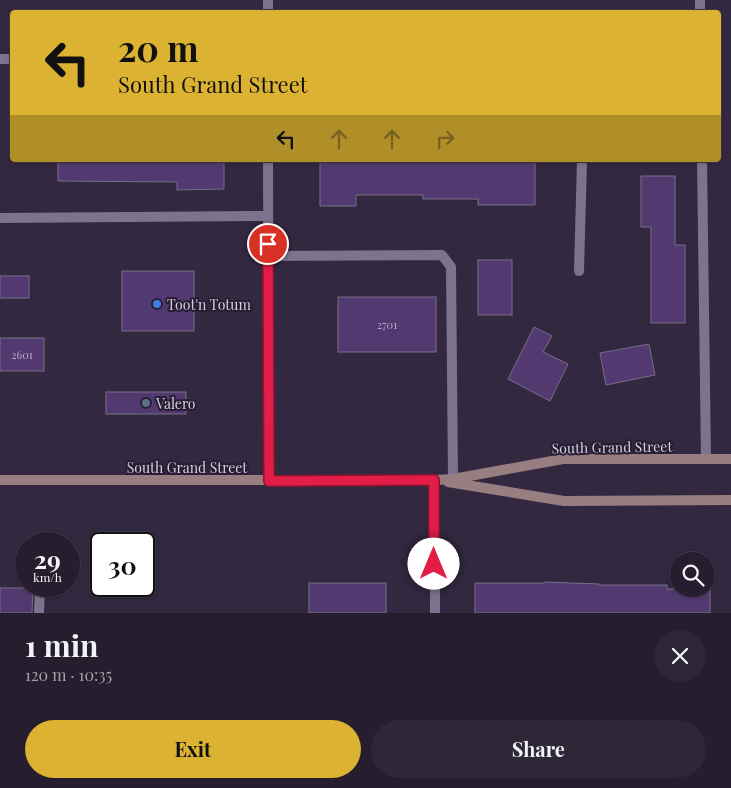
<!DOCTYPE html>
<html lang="en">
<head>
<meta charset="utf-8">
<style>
  :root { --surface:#261e2f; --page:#2e2737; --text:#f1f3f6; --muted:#a4a2aa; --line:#423c4b; --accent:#dcb233 }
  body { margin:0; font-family:"Playfair Display",serif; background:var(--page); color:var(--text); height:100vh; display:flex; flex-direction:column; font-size:19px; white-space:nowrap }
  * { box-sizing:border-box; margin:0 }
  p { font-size:16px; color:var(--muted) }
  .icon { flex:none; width:28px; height:28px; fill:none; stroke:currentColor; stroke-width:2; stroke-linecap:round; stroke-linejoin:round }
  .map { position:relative; height:613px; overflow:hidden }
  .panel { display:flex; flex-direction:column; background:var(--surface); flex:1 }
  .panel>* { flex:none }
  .top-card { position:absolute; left:10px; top:10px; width:711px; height:152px; border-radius:5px; box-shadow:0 1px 4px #0004,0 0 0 1px var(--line); background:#dcb233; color:#111; overflow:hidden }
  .fabs { position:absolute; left:670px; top:552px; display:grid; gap:10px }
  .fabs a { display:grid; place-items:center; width:45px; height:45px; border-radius:50%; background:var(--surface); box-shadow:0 1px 4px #0004,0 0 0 1px var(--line); font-size:25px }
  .speed { position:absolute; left:15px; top:532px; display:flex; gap:10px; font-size:25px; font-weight:700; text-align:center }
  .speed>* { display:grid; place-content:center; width:65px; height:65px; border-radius:50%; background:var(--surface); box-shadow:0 1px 4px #0004,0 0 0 1px var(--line); line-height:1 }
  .speed small { font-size:12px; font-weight:400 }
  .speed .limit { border:2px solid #111; border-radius:8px; background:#fff; color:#111 }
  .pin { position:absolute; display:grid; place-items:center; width:42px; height:42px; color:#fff; margin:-21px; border:2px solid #fff; border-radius:50%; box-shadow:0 1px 5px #0007 }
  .me { position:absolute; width:55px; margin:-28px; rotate:0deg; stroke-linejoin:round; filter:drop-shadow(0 0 4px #0008) }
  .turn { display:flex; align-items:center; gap:18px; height:105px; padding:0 25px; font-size:22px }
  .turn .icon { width:65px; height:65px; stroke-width:2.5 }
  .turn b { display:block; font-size:35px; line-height:42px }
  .lanes { display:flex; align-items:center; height:48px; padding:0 25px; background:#0003; justify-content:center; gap:25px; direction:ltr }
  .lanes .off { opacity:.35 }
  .round { display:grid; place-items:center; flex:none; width:52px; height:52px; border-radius:26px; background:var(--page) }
  .headline { display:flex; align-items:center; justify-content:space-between; height:85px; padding:0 25px }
  h1 { font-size:30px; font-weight:700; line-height:38px }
  .action { display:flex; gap:10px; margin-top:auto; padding:10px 25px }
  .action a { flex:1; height:58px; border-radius:30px; background:var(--accent); color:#111; font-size:20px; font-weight:700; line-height:58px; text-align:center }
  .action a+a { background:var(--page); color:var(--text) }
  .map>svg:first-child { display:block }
</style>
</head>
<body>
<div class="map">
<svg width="731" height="613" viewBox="0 0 731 613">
  <rect width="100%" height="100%" fill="#32283f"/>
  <g fill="#523a70" stroke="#786e88">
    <polygon points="58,160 224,160 224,189 177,190 177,182 58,181"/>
    <polygon points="320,160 535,160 535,205 478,205 478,199 423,199 423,195 356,195 356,206 320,206"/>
    <polygon points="641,176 675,176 675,245 685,245 685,323 651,323 651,227 641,227"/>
    <rect x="478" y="260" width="34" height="55"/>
    <rect x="122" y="271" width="72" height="60"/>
    <rect x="0" y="276" width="29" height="22"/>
    <rect x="338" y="297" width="98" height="55"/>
    <polygon points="534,327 552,336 543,352 568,364 550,401 508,379"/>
    <rect x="0" y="338" width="44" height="33"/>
    <polygon points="649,344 655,375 606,385 600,353"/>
    <rect x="106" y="392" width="80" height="22"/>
    <polygon points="545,582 599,584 599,585 667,585 667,589 710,589 710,613 475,613 475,583 545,583"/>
    <rect x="309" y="583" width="77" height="30"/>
    <polygon points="0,588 33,588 32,613 0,613"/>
  </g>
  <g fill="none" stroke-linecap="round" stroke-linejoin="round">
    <g stroke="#7e738e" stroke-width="10">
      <polyline points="700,0 700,12"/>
      <polyline points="702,160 706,459"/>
      <polyline points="0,218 268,216"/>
      <polyline points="268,256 442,255 451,267 453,479"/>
      <polyline points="39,613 40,586"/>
    </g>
    <g stroke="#7e738e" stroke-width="10">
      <polyline points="268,0 268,12"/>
      <polyline points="0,59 12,59"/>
      <polyline points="268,160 269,481"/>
      <polyline points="579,271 582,160"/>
      <polyline points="435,480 435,613"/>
    </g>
    <g stroke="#987e80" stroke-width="10">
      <polyline points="0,480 435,480 453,479 563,459 731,459"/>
      <polyline points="448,482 564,501 731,500"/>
    </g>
  </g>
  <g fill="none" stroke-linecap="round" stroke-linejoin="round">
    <g stroke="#92132f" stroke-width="12">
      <polyline id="route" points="268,244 269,481 434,480 434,564"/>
    </g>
    <use href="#route" stroke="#e11d48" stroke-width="9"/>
  </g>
  <circle fill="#3f7fe0" stroke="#281e34" stroke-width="2" cx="157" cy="304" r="5"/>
  <circle fill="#5c6f8a" stroke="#281e34" stroke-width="2" cx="146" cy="403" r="5"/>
  <g text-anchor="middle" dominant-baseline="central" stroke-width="4" stroke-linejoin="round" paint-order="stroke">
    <g font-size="11" fill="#b4aac2">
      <text x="387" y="324">2701</text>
      <text x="22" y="354">2601</text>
    </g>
    <g font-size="14" fill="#d5cfde" stroke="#281e34" text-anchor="start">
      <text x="167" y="304">Toot'n Totum</text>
      <text x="156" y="403">Valero</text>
    </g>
    <g font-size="14" fill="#d5cfde" stroke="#281e34">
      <text transform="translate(612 447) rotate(-1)">South Grand Street</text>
      <text x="187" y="467">South Grand Street</text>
    </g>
  </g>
</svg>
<div class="fabs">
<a><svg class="icon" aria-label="search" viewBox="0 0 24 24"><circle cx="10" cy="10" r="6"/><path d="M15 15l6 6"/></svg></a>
</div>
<div class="speed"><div>29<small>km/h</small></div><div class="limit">30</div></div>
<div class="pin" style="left:268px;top:244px;background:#d93025"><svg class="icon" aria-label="arrive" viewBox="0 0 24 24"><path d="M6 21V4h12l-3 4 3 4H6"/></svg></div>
<svg class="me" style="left:434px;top:564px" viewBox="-20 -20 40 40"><circle r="19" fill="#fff"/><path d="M0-13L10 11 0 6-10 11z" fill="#e11d48"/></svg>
<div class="top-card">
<div class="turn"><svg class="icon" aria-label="left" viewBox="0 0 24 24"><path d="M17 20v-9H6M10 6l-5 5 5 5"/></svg><div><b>20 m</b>South Grand Street</div></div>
<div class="lanes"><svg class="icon" aria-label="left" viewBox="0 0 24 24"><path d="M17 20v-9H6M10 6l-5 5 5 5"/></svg><svg class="icon off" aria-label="ahead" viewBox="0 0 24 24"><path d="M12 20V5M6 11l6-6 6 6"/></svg><svg class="icon off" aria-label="ahead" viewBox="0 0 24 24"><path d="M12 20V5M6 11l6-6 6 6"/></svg><svg class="icon off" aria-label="right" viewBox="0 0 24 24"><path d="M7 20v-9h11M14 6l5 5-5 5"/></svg></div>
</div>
</div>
<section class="panel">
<div class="headline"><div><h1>1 min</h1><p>120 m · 10:35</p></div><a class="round"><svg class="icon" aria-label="close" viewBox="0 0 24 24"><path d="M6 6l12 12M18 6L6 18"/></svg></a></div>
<div class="action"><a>Exit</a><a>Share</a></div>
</section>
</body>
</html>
